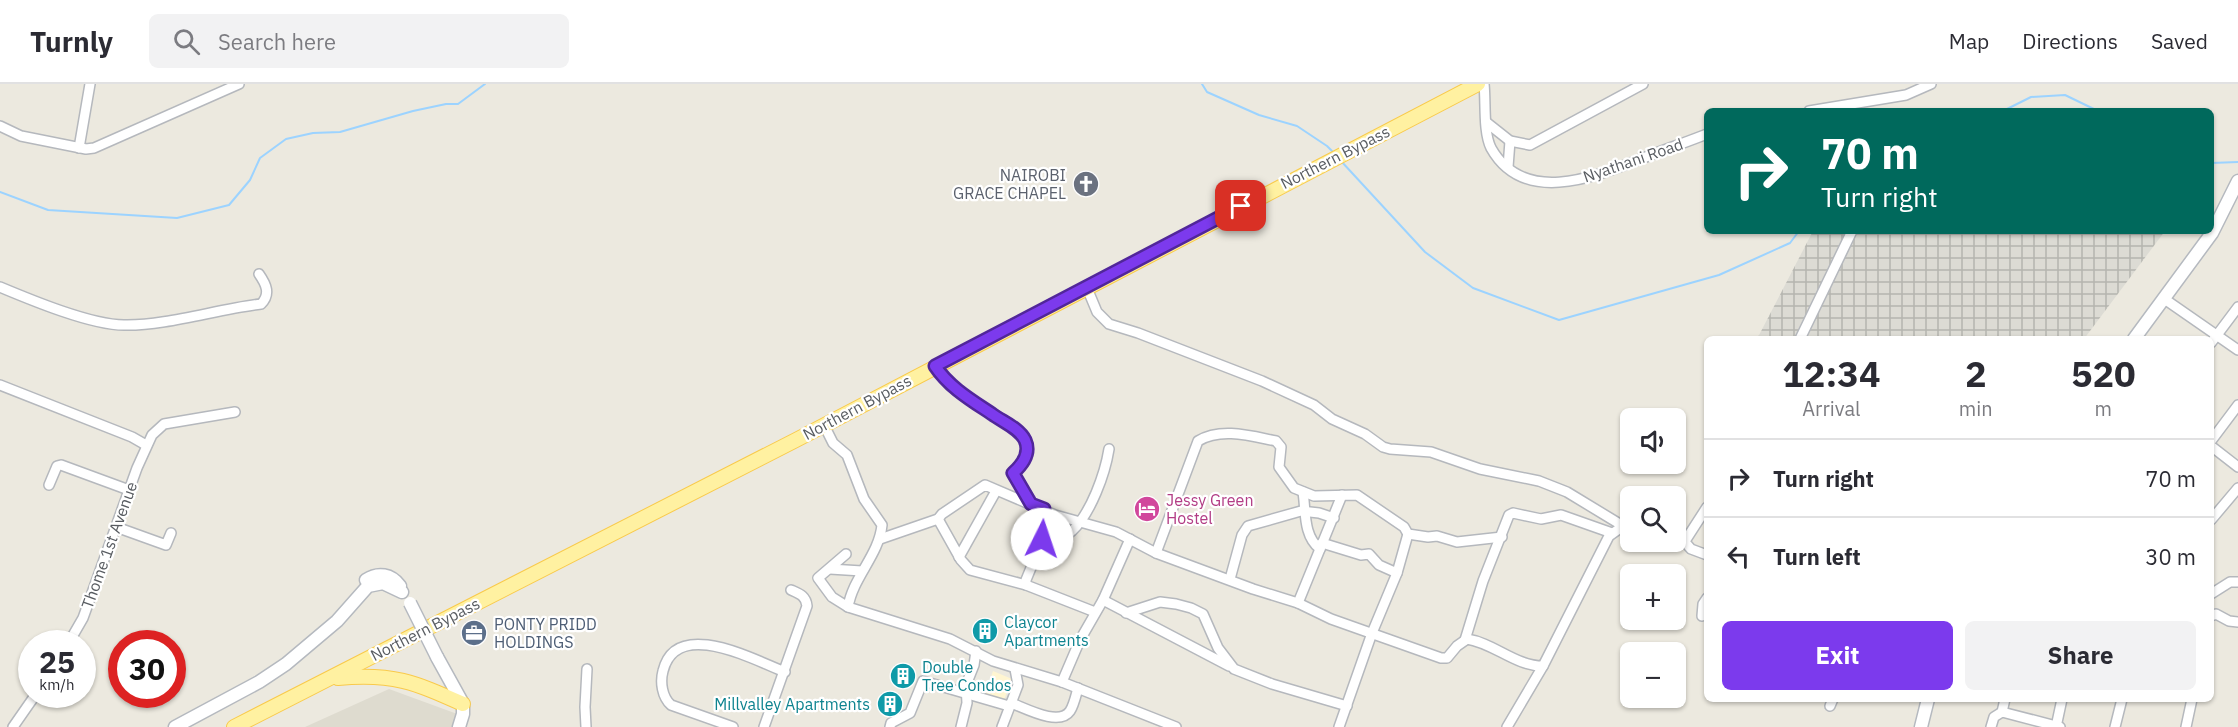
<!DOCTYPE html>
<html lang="en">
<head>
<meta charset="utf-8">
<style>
  :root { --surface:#fff; --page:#f2f2f3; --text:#2b2b33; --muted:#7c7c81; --line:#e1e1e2; --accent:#7c3aed }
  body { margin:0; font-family:"IBM Plex Sans",sans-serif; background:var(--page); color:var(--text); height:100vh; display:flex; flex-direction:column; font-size:22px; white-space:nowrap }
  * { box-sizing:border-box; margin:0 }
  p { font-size:20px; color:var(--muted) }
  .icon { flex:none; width:33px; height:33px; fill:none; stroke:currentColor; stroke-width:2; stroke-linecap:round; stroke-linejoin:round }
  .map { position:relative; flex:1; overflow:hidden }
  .panel { position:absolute; left:1704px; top:252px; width:510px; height:366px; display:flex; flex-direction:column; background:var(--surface); border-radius:9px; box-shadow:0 2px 4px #0004 }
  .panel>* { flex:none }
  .guide { position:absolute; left:1704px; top:24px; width:510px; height:126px; border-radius:9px; box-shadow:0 2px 4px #0004; background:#00695c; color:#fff; overflow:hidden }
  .buttons { position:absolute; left:1620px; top:324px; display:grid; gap:12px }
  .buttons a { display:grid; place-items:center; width:66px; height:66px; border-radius:9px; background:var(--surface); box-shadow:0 2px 4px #0004; font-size:30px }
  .speed { position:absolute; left:18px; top:546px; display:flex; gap:12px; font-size:30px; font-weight:700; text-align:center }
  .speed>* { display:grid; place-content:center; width:78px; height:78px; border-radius:50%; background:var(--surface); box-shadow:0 2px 4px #0004; line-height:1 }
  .speed small { font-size:15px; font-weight:400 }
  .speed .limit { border:9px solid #d22; background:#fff; color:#111 }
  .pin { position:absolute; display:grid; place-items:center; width:51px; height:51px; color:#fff; margin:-26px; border-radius:12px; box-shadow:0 3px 9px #0006 }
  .me { position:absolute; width:66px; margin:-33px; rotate:4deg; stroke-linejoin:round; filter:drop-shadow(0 0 4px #0008) }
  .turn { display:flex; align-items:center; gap:21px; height:126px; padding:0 18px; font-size:27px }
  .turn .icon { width:78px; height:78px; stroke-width:2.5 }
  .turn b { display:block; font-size:42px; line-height:51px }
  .eta { display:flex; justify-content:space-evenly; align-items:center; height:102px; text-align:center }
  .eta b { font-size:36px; font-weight:700; line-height:42px }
  .cta { display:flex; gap:12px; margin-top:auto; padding:12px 18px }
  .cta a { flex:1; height:69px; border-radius:9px; background:var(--accent); color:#fff; font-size:24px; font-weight:700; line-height:69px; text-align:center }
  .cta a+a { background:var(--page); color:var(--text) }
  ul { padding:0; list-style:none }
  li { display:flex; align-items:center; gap:18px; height:78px; padding:0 18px; border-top:2px solid var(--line) }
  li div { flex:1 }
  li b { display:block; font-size:22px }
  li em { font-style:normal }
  header { display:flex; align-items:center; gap:36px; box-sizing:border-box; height:84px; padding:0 30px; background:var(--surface); border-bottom:2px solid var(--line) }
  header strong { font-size:28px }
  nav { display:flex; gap:33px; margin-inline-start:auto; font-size:21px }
  .search { width:420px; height:54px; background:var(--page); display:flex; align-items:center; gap:15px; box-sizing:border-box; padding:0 21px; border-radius:9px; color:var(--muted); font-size:22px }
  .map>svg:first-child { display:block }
</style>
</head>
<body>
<header>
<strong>Turnly</strong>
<div class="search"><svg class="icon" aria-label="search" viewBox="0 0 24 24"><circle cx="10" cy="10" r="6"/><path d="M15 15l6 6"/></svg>Search here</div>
<nav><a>Map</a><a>Directions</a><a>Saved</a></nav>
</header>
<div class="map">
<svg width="2238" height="643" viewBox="0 0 2238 643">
  <defs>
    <pattern id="industrial-grid" width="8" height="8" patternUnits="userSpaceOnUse" patternTransform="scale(1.5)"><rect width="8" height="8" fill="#dcdbd4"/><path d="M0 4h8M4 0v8" fill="none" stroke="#b5b5af"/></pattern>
  </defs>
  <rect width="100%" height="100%" fill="#ece9df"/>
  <polygon fill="#fff5d1" points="993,587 1012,595 1004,616 985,610"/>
  <polygon fill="url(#industrial-grid)" points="1813,147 2165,147 2084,255 1757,255"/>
  <polygon fill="#dedbcf" points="389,605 460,631 455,643 305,643"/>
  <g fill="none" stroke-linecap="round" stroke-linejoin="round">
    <g stroke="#9cd3ff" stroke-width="2">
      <polyline points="1202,0 1207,8 1259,31 1297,42 1327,62 1332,67"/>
      <polyline points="2003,27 2031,13 2065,11 2098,27"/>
      <polyline points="1341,77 1425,168 1473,204 1559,236 1719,191 1790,159 1799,147"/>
      <polyline points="2211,79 2238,78"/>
      <polyline points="0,108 48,126 177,134 229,121 250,96 260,74 286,55 313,49 340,48 413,27 446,20 458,20 485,0"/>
    </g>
    <g stroke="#b5b8bd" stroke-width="12">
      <g id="street">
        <path d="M 1484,0 C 1486,18 1483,48 1491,64 C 1523,121 1592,94 1638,76 C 1661,67 1684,59 1707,50"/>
        <polyline points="1809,27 1906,11 1931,0"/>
        <polyline points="1486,38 1510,57 1530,61 1643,0"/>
        <polyline points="0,42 21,52 86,65 94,64 239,0"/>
        <polyline points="79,64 90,0"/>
        <polyline points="1508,83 1510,57"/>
        <path d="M 0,203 C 31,216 91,241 124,241 C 165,242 218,225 261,220 C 271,210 266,200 259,190"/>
        <polyline points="1087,204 1097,228 1109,240 1138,249 1262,297 1314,321 1332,335 1365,350 1383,363 1390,365 1431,368 1480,385 1539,397 1567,408 1623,442"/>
        <polyline points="2163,214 2238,266"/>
        <polyline points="1800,255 1852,147"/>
        <polyline points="2211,259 2238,223"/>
        <path d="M 935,282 C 939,289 944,295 949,301 C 966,316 1017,339 1025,356 C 1031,369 1022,381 1013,389 L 1031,420"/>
        <polyline points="0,301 132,353 146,361"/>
        <path d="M 824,341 L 833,359 L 847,371 L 864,415 L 882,441 C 879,471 853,493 848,523 L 950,555 L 993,577 L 1062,598 L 1176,643"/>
        <polyline points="2211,357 2238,321"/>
        <polyline points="2211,362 2238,383"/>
        <polyline points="49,401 57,382 61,381 129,406"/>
        <path d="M 1303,408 C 1306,427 1303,452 1320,465"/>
        <path d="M 1044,425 C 1045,451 1036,472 1026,496 L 1026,501 L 1095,528"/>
        <polyline points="938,435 961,476 970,486 1026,501"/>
        <polyline points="2211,436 2238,404"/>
        <polyline points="116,443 166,461 171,449"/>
        <polyline points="1676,451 1684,457 1687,454 1707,423"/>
        <path d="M 880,455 L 938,435 L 942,430 L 985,401 L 1055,431 L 1116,448 L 1156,469 L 1253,505 L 1298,519 L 1331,535 L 1441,574 L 1447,574 L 1457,562 L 1467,555 C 1494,559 1515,582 1543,582 L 1609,452 L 1623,442 L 1630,442"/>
        <polyline points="1684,457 1691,465 1707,471"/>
        <polyline points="1322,459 1361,471 1369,470 1379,481 1397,489"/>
        <path d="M 1038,464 C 1050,459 1063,455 1072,447 C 1091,429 1105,390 1109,365"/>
        <path d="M 1156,469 L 1198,357 C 1221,343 1251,352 1276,357 L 1281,363 L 1279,383 L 1294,404 L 1314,412 L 1357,411 L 1404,443 L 1408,450 L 1428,453 L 1437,452 L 1457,458 L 1502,453"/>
        <polyline points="846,470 818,494 832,513 848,523"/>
        <polyline points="959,473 996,407"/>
        <polyline points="830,485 862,487"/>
        <polyline points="1230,495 1242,451 1248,442 1301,427 1319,429 1334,434"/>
        <polyline points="2211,510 2230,498 2238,498"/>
        <polyline points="1103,516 1229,582"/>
        <polyline points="1298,519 1342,411"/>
        <polyline points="1126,529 1160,518 1176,520 1191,524 1203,530 1218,564 1234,585 1272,600 1347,622"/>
        <polyline points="1702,532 1703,520 1707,514"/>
        <polyline points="2211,532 2216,530 2229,537 2238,538"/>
        <polyline points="1465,556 1483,497 1509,431 1513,429 1541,435 1561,431 1612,449"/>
        <polyline points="68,560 83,534 137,384 152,351 164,340 235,328"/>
        <polyline points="1062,598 1080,556 1103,516 1130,455"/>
        <path d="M 1011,619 C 1025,624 1059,643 1070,627 C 1074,621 1076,611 1078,604"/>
        <polyline points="1830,622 1833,615"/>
        <polyline points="2002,628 2005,615"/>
        <polyline points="13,643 36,610"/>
        <polyline points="586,643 585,623 587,585"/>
        <path d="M 733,643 L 671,621 C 662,613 660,598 663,587 C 676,533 754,576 785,588"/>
        <path d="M 764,643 L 807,522 C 806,512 800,510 791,506"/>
        <polyline points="890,643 891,639 910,629 923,597 1009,622"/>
        <polyline points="961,643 967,619 966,601 974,581 976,567"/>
        <polyline points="1002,643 1018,601 1015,585"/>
        <polyline points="1339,643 1372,549 1397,489 1408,450"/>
        <polyline points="1507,643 1543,582"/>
        <polyline points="1991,643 1994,633 2002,628 2060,643"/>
        <polyline points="2056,643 2062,615"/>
        <polyline points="2115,643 2122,615"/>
        <polyline points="2186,643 2192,615"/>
      </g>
    </g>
    <g stroke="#b5b9bf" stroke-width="15">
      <g id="secondary">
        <polyline points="2134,255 2212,149 2238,97"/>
        <path d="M 366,496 C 378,488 391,490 400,502"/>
        <polyline points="437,573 463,620 463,630 459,643"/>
        <polyline points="175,643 259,598 286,580 337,537 368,502 383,499 402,508"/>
        <polyline points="1921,643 1928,615"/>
      </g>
    </g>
    <g stroke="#f9ca4b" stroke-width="16">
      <g id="primary">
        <path d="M 338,594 C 393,589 414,598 463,620"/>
        <polyline points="234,643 796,356 1478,0"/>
      </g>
    </g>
    <use href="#street" stroke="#fff" stroke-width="9"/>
    <use href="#secondary" stroke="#fff" stroke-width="12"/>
    <use href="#primary" stroke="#fff1a1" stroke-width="14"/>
    <g stroke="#b5b9bf" stroke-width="15" stroke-linecap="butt">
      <polyline id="secondary-bridge" points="410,519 437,573"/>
    </g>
    <use href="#secondary-bridge" stroke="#fff" stroke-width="12"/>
  </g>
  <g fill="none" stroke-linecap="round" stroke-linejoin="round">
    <g stroke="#51269a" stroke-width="15">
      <path id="route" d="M 1042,455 L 1045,442 L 1044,425 L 1031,420 L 1013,389 C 1022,381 1031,369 1025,356 C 1019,344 1003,338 992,330 C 971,316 949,303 935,282 L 1241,122"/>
    </g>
    <use href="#route" stroke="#7c3aed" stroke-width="10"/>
  </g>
  <defs>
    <g id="church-disc" transform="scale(1.35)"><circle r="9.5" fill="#6b7280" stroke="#fff"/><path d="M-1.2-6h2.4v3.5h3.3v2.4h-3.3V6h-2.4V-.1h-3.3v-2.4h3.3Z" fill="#fff"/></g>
    <g id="hotel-disc" transform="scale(1.35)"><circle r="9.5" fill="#d1479c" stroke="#fff"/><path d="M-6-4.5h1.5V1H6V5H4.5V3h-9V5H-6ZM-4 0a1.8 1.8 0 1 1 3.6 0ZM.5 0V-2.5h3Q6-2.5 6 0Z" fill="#fff"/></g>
    <g id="building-disc" transform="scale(1.35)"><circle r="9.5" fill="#0f9aa8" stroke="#fff"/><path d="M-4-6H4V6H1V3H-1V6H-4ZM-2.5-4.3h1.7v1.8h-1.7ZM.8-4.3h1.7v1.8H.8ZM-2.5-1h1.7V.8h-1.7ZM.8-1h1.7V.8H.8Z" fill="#fff"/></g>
    <g id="office-disc" transform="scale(1.35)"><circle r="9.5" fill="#5c6f8a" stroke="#fff"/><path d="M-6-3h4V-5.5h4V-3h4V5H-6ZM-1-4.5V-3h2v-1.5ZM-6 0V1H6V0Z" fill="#fff"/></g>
  </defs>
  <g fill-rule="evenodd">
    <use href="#church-disc" x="1086" y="100"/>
    <use href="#hotel-disc" x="1147" y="425"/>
    <use href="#building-disc" x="985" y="547"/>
    <use href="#office-disc" x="474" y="549"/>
    <use href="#building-disc" x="903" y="592"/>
    <use href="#building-disc" x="890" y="620"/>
  </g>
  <g text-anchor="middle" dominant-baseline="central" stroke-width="4.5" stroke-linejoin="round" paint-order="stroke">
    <g font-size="16" fill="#585c61" stroke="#fff">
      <text transform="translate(1335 73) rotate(-27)">Northern Bypass</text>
      <text transform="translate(1633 76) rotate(-19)">Nyathani Road</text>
      <text transform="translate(857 323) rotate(-28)">Northern Bypass</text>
      <text transform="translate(109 461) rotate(-70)">Thome 1st Avenue</text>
      <text transform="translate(425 545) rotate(-27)">Northern Bypass</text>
    </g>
    <g font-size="16" fill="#5b616d" stroke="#fff" text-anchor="end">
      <text x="1066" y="91">NAIROBI<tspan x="1066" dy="18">GRACE CHAPEL</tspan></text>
    </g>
    <g font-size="16" fill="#b23c85" stroke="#fff" text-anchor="start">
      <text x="1166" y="416">Jessy Green<tspan x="1166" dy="18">Hostel</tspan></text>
    </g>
    <g font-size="16" fill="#0d838f" stroke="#fff" text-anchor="start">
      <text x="1004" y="538">Claycor<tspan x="1004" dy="18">Apartments</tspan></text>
      <text x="922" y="583">Double<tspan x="922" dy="18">Tree Condos</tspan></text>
      <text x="870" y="620" text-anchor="end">Millvalley Apartments</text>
    </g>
    <g font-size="16" fill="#4e5e75" stroke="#fff" text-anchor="start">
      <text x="494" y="540">PONTY PRIDD<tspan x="494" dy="18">HOLDINGS</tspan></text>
    </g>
  </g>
</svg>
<div class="buttons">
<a><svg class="icon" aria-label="sound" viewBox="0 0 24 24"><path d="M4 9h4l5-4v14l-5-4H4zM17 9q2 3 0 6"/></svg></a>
<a><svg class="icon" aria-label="search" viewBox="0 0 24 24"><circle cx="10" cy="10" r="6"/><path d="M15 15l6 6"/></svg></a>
<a>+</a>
<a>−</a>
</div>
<div class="speed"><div>25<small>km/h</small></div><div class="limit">30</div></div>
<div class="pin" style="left:1241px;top:122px;background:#d93025"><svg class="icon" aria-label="arrive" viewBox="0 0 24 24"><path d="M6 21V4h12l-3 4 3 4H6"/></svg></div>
<svg class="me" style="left:1042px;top:455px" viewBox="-20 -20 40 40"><circle r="19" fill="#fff"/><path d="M0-13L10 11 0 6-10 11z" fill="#7c3aed"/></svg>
<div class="guide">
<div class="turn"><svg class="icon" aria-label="right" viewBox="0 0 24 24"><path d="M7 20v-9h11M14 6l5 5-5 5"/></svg><div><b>70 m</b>Turn right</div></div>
</div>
<section class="panel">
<div class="eta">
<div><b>12:34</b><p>Arrival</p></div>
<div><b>2</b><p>min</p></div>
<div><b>520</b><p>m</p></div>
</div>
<ul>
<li><svg class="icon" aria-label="right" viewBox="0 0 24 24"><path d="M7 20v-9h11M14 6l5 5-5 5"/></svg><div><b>Turn right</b></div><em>70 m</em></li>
<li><svg class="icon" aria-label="left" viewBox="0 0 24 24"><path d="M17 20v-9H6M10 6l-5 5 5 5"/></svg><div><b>Turn left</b></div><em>30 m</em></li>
</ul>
<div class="cta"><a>Exit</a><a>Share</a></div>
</section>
</div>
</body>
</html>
